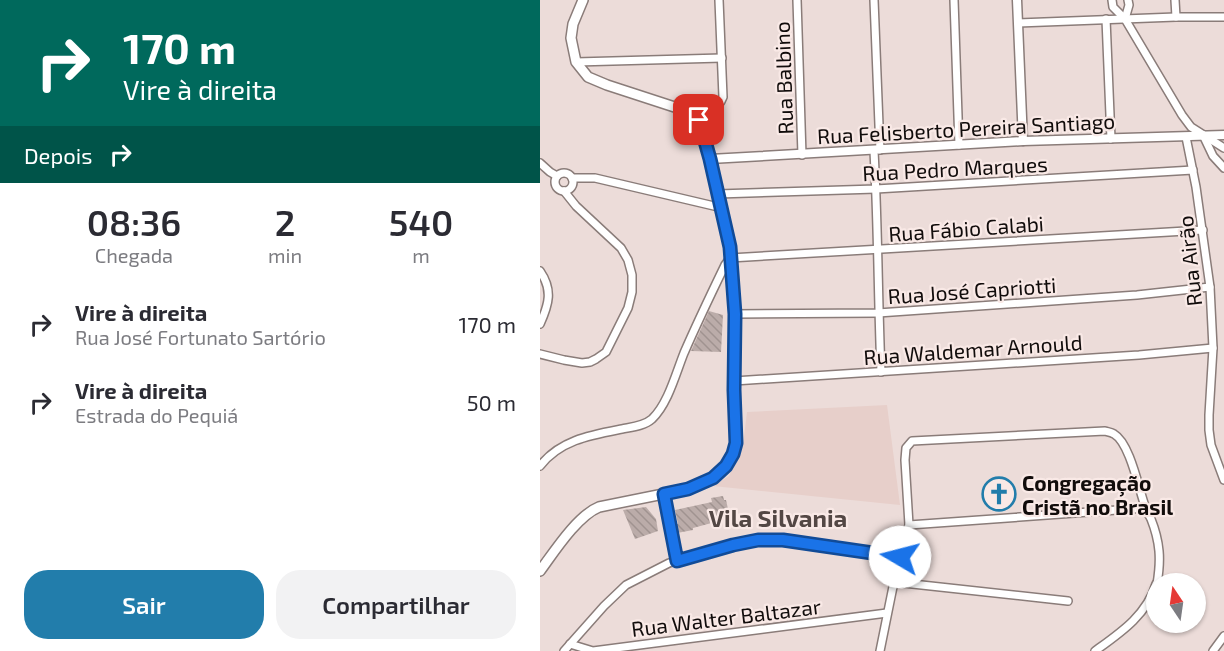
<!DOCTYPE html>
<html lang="pt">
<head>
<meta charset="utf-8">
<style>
  :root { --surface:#fff; --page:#f2f2f3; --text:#2b2b33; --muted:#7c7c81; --accent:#227dab }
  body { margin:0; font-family:"Exo 2",sans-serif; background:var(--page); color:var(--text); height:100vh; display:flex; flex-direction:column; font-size:22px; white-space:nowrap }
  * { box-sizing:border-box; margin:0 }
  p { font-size:20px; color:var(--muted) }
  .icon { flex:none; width:33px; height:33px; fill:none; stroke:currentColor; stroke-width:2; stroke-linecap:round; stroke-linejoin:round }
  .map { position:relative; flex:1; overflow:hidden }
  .sheet { display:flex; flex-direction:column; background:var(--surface); width:540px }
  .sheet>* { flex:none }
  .banner { background:#00695c; color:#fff; overflow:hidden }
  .needle { width:39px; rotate:347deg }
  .fabs { position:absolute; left:606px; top:573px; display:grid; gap:12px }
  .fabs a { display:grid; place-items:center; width:60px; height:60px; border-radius:50%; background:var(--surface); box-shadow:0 2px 4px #0004; font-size:30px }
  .pin { position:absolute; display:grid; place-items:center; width:51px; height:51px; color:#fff; margin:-26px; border-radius:12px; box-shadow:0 3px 9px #0006 }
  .me { position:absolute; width:66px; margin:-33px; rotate:278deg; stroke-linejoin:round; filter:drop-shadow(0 0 4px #0008) }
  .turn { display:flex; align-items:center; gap:21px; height:126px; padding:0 24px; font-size:27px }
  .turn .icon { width:78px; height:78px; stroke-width:2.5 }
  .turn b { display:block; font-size:42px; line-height:51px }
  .then { display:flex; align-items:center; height:57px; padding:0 24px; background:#0003; gap:12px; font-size:22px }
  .eta { display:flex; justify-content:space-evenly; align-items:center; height:102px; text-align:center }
  .eta b { font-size:36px; font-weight:600; line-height:42px }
  .button { display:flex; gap:12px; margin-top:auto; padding:12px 24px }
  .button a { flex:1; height:69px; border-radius:24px; background:var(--accent); color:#fff; font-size:24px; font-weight:600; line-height:69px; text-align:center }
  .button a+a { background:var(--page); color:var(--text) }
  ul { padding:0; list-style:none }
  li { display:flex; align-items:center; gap:18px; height:78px; padding:0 24px }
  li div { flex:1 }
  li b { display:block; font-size:22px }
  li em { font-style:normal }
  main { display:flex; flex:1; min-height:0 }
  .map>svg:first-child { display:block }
</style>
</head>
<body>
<main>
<section class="sheet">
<div class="banner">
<div class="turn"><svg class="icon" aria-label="right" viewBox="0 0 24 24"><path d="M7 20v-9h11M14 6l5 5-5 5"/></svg><div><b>170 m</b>Vire à direita</div></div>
<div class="then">Depois<svg class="icon" aria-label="right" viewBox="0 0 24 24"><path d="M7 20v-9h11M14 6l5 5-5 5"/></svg></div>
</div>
<div class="eta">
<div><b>08:36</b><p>Chegada</p></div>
<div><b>2</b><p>min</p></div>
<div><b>540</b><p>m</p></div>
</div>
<ul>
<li><svg class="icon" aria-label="right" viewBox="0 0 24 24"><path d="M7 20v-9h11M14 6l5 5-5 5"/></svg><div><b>Vire à direita</b><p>Rua José Fortunato Sartório</p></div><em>170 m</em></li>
<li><svg class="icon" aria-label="right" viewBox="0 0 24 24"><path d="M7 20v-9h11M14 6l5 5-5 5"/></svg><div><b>Vire à direita</b><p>Estrada do Pequiá</p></div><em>50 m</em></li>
</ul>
<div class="button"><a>Sair</a><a>Compartilhar</a></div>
</section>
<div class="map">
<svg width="684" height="651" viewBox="0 0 684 651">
  <defs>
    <pattern id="building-back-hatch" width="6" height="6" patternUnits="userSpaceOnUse" patternTransform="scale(1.5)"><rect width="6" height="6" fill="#bbaca9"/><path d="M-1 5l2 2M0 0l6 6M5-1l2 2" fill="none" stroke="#a09390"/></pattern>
  </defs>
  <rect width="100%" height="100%" fill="#ecdcd9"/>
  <polygon fill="#e7cfca" points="347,405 360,505 173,486 189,476 203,445 207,412"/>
  <g fill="url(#building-back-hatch)">
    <polygon points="169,311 183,315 181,352 151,351"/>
    <polygon points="459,482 468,482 472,504 448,507 448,484"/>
    <polygon points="183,496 184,500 186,500 190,518 153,528 153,530 137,533 136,524 138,524 135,510 172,502 171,498"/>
    <polygon points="106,507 116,519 118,531 95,539 83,510"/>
  </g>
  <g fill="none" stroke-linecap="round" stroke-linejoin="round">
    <g stroke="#8a7c79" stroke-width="10">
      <g id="minor">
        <polyline points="257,0 262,155"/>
        <polyline points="334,0 340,150"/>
        <polyline points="414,0 419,145"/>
        <polyline points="572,0 573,7 585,19 642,115 651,127 684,148"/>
        <polyline points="635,0 636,17"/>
        <polyline points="566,19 571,139"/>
        <polyline points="585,19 589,5 588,0"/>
        <polyline points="478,23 636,17 684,17"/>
        <polyline points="36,62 182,58"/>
        <path d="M 156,114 C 169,113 178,110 183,97 L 179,0"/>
        <polyline points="663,135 673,156 684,168"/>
        <polyline points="646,137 656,187 670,287 673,348 669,415 669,430 671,445 684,480"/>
        <path d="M 334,151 C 338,224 338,298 341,372"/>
        <polyline points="0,163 10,172 17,176"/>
        <circle cx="24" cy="182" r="9"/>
        <polyline points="32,178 55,178 174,206 182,207"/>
        <polyline points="178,194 336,189 653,170"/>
        <path d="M 0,271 C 13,290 9,304 0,324"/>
        <polyline points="195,314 338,313 597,295 670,287"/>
        <polyline points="0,354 24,360 42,363 50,362 56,359 66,352 88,308 92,292 92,275 88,260 81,248 36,206 24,191"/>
        <polyline points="194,381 599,355 673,348"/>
        <path d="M 0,466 C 20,440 51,435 82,429 C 92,427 104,426 112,419 C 128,404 136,373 144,353 C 157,323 171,294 185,265 L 190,258 L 663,230"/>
        <polyline points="124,494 137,561"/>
        <polyline points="369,525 605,508"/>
        <polyline points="354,582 528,601"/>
        <polyline points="30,644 53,651 347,613"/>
        <polyline points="24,651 64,606 86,585 129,563 193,545 217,540 243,540 359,557"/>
        <path d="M 340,651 L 359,557 L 369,525 L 365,460 L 366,448 L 372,441 L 565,431 C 568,432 571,432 574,434 C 590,443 599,490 605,506 C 606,511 609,515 611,519 C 615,529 618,540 619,551 C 620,562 619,572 617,584"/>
        <path d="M 555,651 C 580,633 607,615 616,584"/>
        <polyline points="673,651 684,636"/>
      </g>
    </g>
    <g stroke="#8a7c79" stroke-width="11">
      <g id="tertiary">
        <polyline points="477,0 483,141"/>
        <polyline points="170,159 483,141 684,135"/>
      </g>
    </g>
    <g stroke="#8a7c79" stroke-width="12">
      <path id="secondary" d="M 0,571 C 14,552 37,516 59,507 L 148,489 L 173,478 L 186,466 L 193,454 L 196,443 L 194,390 L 195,314 L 190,258 L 190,247 L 163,132 L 156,114 L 67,85 L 48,77 L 36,62 L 31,38 L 33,24 L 43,0"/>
    </g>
    <use href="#minor" stroke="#fff" stroke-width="7"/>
    <use href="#tertiary" stroke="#fff" stroke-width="8"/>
    <use href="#secondary" stroke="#fff" stroke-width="9"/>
  </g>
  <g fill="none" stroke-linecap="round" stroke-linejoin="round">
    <g stroke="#114b97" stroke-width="15">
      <polyline id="route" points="159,120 170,159 190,247 195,314 194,390 196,443 193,454 186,466 173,478 148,489 124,494 137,561 193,545 218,540 243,540 360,557"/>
    </g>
    <use href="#route" stroke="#1a73e8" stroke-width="10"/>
  </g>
  <defs>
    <g id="church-ring" transform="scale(1.725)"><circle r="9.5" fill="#f9e9e6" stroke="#227dab" stroke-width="1.5"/><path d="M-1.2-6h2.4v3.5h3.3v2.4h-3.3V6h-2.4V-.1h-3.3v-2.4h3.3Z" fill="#227dab"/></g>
  </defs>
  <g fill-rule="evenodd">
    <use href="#church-ring" x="459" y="494"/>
  </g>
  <g text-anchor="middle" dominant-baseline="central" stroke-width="4.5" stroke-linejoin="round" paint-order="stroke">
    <g font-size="21" fill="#110c0b" stroke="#f9e9e6">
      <text transform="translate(243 78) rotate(-92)">Rua Balbino</text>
      <text transform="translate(426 128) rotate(-3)">Rua Felisberto Pereira Santiago</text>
      <text transform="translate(415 168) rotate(-3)">Rua Pedro Marques</text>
      <text transform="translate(426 228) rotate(-4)">Rua Fábio Calabi</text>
      <text transform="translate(649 261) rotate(-96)">Rua Airão</text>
      <text transform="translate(432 290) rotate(-4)">Rua José Capriotti</text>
      <text transform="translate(433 349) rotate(-4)">Rua Waldemar Arnould</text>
      <text transform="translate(186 617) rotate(-7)">Rua Walter Baltazar</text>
    </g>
    <g font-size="21" font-weight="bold" fill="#110c0b" stroke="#f9e9e6" text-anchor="start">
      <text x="482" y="482">Congregação<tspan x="482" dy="24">Cristã no Brasil</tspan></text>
    </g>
    <g font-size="24" font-weight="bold" fill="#534744" stroke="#f9e9e6">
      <text x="238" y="517">Vila Silvania</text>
    </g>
  </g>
</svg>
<div class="fabs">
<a><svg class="needle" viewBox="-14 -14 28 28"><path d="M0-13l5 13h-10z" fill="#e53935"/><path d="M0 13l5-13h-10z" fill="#7c7c81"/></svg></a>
</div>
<div class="pin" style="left:159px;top:120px;background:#d93025"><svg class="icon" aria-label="arrive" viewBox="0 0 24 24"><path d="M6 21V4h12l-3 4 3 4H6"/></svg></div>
<svg class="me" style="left:360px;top:557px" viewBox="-20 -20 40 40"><circle r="19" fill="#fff"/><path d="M0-13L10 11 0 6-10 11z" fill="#1a73e8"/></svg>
</div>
</main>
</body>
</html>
